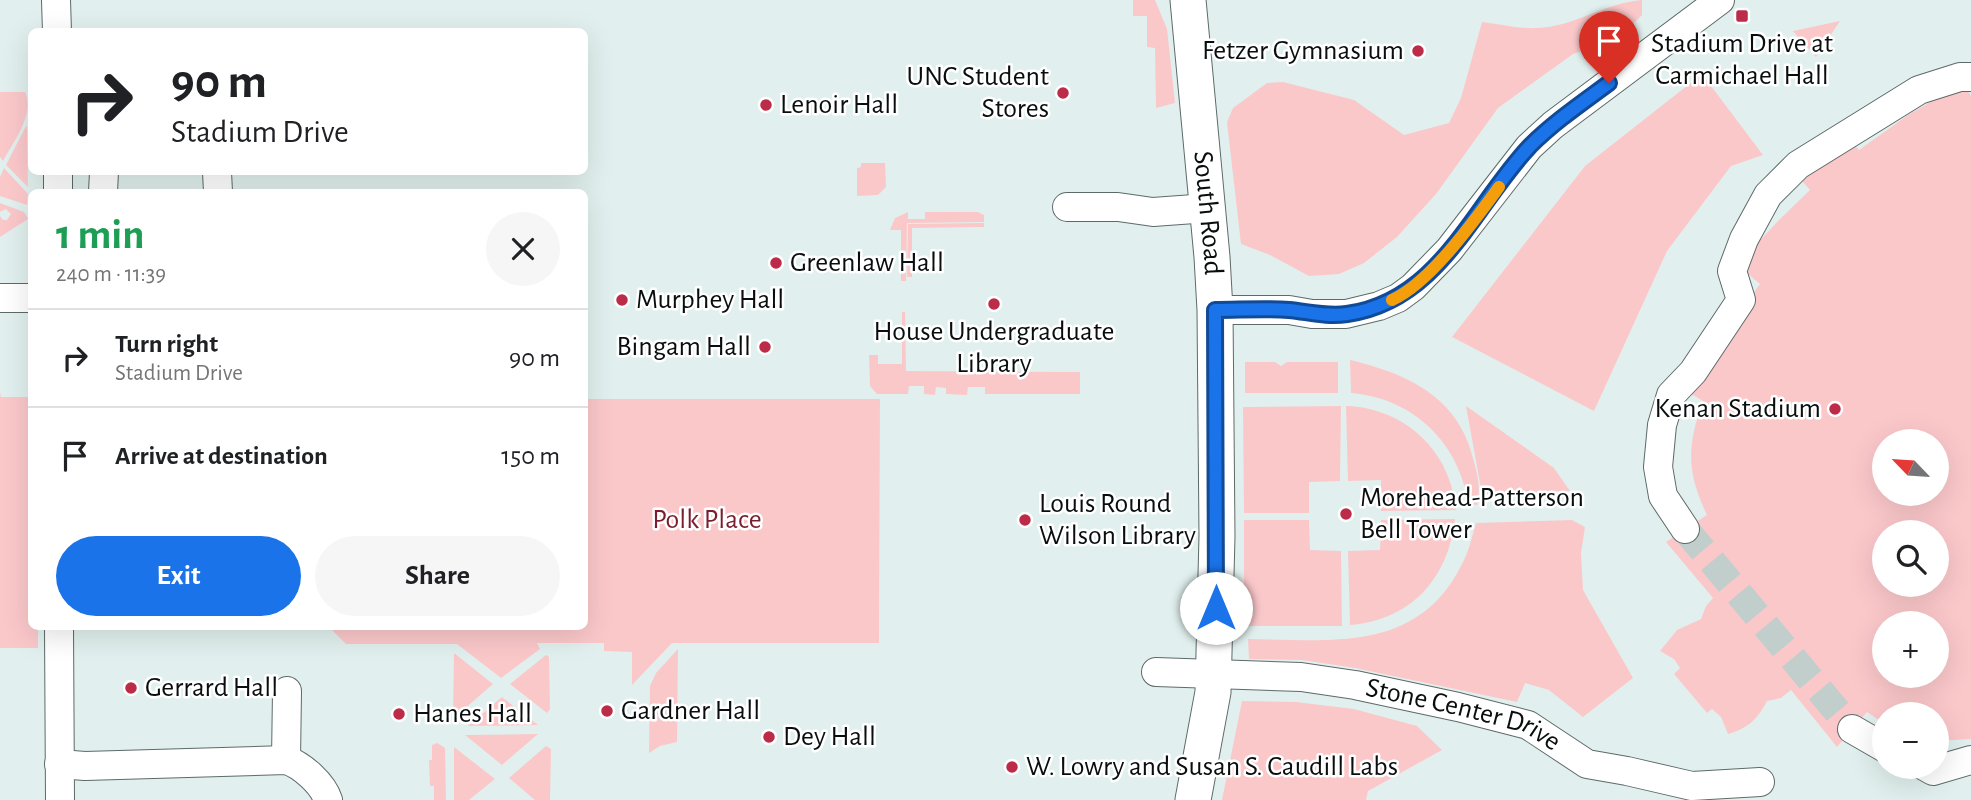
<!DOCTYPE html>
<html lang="en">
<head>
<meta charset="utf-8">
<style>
  :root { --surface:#fff; --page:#f6f6f6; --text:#202124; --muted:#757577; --line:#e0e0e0; --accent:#1a73e8 }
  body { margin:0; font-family:"Alegreya Sans",sans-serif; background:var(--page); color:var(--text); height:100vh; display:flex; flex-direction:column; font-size:26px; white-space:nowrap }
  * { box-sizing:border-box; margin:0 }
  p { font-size:23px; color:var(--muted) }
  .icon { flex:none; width:38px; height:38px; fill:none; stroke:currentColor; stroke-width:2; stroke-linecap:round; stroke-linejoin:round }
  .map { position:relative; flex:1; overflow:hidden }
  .side { position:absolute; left:28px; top:189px; width:560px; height:441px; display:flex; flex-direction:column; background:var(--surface); border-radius:10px; box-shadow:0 7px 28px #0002 }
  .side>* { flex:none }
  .hud { position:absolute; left:28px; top:28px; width:560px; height:147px; border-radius:10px; box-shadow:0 7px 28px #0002; background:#fff; color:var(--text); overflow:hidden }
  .needle { width:46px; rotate:295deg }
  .buttons { position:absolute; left:1872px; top:429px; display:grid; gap:14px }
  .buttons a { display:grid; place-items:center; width:77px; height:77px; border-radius:50%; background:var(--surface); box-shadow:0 7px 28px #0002; font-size:35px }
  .pin { position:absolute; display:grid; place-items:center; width:60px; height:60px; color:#fff; margin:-72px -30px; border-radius:50% 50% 50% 0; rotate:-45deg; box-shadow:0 0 7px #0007 }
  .pin .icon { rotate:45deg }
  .me { position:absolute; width:77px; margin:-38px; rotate:0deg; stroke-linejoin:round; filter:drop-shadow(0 0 5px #0008) }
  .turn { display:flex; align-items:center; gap:24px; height:147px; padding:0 28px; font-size:32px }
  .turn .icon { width:91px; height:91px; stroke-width:2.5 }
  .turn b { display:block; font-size:49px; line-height:60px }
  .round { display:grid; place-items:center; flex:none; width:74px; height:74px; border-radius:37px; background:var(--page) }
  .headline { display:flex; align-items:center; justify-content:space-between; height:119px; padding:0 28px }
  h1 { font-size:42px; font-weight:600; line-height:52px; color:#1e9e55 }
  .cta { display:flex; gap:14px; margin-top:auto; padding:14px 28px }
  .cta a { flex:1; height:80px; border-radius:42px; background:var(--accent); color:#fff; font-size:28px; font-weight:600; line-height:80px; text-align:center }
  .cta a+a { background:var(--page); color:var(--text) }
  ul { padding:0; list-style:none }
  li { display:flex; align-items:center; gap:21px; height:98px; padding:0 28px; border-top:2px solid var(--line) }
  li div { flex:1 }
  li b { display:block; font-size:26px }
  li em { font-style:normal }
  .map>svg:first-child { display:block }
</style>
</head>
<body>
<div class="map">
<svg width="1971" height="800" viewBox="0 0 1971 800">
  <rect width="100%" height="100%" fill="#e1f0ee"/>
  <g fill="#fbc8ca" fill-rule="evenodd">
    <polygon points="1133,0 1155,0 1167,29 1175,103 1156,108 1155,48 1147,47 1147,16 1133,16"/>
    <path d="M 1642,0 L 1642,15 L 1621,36 L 1573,54 L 1498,108 L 1436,194 L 1397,237 L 1364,263 L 1339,274 L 1309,276 L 1270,255 L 1241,244 L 1227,122 L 1233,108 L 1267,83 L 1283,82 L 1354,100 L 1404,135 L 1449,123 L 1461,98 L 1482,22 C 1500,24 1519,29 1537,28 C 1573,27 1605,3 1642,0 Z"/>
    <polygon points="1840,21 1816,57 1793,31"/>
    <polygon points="1702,74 1763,155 1731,166 1667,251 1594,411 1452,337 1585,166"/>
    <path d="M 1963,83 L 1971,96 L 1971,739 L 1937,741 L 1937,714 L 1885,714 L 1885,724 L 1867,712 L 1837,747 L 1791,690 L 1781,698 L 1767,701 C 1758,719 1747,729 1728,734 L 1721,717 L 1712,709 L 1707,713 L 1674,674 L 1680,668 L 1674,659 L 1660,651 L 1677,630 L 1701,619 L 1706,606 L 1713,598 L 1666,542 L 1707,515 C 1686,471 1687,446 1703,401 L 1688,392 L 1731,324 L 1760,284 L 1737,265 L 1779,220 L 1810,190 L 1801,180 L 1850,140 L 1859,150 L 1908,115 ZM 1885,441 L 1937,441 L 1937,494 L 1885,494 ZM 1885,532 L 1937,532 L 1937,584 L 1885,584 ZM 1885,623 L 1937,623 L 1937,676 L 1885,676 Z"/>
    <path d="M 0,92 L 25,92 C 35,114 14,141 3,161 L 0,157 Z"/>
    <polygon points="26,126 27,127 28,187 6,165"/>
    <polygon points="861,163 885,163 886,187 878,195 857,196 857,168 861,167"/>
    <polygon points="4,168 28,194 27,205 0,196 0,177"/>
    <polygon points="0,203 24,212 28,219 0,237 0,216 3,220 7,220 11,214 6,209 0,212"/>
    <polygon points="908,212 908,219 925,219 925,212 978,212 984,215 984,222 907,223 906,281 901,281 901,230 890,230 895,218"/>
    <polygon points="984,223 984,227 912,228 912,277 907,277 908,224"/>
    <polygon points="902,312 905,312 906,371 1080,372 1080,394 985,394 985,387 968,387 967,395 946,394 946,388 936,387 935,395 924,394 924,386 909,386 908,394 877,394 870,386 869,355 878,355 878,364 902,364"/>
    <path d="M 1350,360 C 1409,374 1460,398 1474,462 C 1478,476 1481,490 1477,505 L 1468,504 C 1460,443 1413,398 1351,393 Z"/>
    <polygon points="1245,362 1275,362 1281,366 1287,362 1338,362 1338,393 1245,393"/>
    <polygon points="0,392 1,397 31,397 32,626 38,627 38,648 0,648"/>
    <polygon points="585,399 880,399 879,643 672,643 632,685 632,652 604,651 604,643 537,643 540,649 501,678 457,644 346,644 329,627 584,626"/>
    <polygon points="1341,406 1340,481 1309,482 1309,513 1244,513 1243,407"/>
    <path d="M 1346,406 C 1405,408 1451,451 1456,510 L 1381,511 L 1381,480 L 1348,481 Z"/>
    <polygon points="1466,406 1554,468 1570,491 1482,494"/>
    <path d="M 1455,519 C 1448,579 1411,620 1350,625 L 1348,551 L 1380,550 L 1381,520 Z"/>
    <polygon points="1244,520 1309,520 1310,550 1341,551 1342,626 1244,626"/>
    <path d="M 1572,520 L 1585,527 L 1581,553 L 1583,590 L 1633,678 L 1583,717 L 1549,690 L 1525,683 L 1517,702 L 1355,668 L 1302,660 L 1249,659 L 1248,639 C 1333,640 1418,653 1462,564 C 1469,552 1472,536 1476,523 Z"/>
    <polygon points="678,649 677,742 660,746 649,753 650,686 656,673"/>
    <polygon points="454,653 493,684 455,717 453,714"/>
    <polygon points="546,655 549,657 550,709 547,713 510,684"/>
    <polygon points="502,697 538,725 468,726"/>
    <polygon points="1242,701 1296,702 1354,709 1417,726 1442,750 1368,791 1366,800 1222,800"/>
    <polygon points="538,734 502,765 465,735"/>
    <polygon points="437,743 445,748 446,800 434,800 434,786 430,786 429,760 432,760 432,745"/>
    <polygon points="546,746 551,749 550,800 535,800 509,778"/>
    <polygon points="454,747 495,779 469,800 454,800"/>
  </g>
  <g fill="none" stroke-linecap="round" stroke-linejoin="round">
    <polyline stroke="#c1cecc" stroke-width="28" stroke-dasharray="28 14" stroke-linecap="butt" points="1685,529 1852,729"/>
    <g stroke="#5d6a68" stroke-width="30">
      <g id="minor">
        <polyline points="56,0 57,32"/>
        <polyline points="58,172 58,192"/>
        <polyline points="217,172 218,192"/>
        <polyline points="103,192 104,172"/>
        <polyline points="1067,207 1118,207 1153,212 1208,208"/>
        <polyline points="0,298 32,298"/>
        <polyline points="1215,310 1289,310 1312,314 1346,314 1379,306 1398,298 1413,287 1449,250 1529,147 1553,125 1720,0"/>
        <polyline points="1685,529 1663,496 1658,467 1662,425 1671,395 1693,372 1741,300 1732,271 1744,239 1768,195 1798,165 1919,90 1960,77 1971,77"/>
        <polyline points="59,626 60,800"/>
        <path id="s1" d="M 1156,672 L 1301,677 L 1355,685 L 1458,707 L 1528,725 L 1587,764 L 1627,771 L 1692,786 L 1760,782"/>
        <polyline points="1852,729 1885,748"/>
        <polyline points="286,760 287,691"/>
        <path d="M 59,764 L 85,766 L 286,760 C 302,765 323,784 328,800"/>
        <polyline points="1924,766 1933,771 1971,760"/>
      </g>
    </g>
    <g stroke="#5d6a68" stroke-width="37">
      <g id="major">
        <path id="s2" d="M 1188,0 L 1212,257 L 1215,310 L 1217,536 L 1213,692 L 1193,800"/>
      </g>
    </g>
    <use href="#minor" stroke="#fff" stroke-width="28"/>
    <use href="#major" stroke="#fff" stroke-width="35"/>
  </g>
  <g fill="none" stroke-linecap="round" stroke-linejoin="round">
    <g stroke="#114b97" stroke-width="18">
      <path id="route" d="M 1216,608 L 1215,310 C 1239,310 1265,308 1289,310 C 1309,312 1327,317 1347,314 C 1440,301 1473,206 1530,146 C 1554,122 1582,103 1609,83"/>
    </g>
    <use href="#route" stroke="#1a73e8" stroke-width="12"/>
    <path stroke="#f59e0b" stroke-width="12" d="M 1392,300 C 1430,283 1474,221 1499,187"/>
  </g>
  <g fill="#bc2b48" stroke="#fff" stroke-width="2.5">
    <rect x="1735" y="9" width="14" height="14" rx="3.5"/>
    <circle cx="1418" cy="51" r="7"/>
    <circle cx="1063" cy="93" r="7"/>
    <circle cx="766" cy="105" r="7"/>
    <circle cx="776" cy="263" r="7"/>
    <circle cx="622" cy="300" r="7"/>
    <circle cx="994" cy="304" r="7"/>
    <circle cx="765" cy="347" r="7"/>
    <circle cx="1835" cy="409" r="7"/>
    <circle cx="1346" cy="514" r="7"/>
    <circle cx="1025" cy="520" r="7"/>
    <circle cx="131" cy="688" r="7"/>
    <circle cx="607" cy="711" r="7"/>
    <circle cx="399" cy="714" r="7"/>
    <circle cx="769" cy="737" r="7"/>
    <circle cx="1012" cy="767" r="7"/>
  </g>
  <g text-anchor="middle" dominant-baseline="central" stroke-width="5" stroke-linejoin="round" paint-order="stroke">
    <g font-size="28" fill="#090d0d" stroke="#fff" text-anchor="start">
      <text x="1742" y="44" text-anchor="middle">Stadium Drive at<tspan x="1742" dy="32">Carmichael Hall</tspan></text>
      <text x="1404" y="51" text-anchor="end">Fetzer Gymnasium</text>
      <text x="1049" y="77" text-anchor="end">UNC Student<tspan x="1049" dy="32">Stores</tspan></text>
      <text x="780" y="105">Lenoir Hall</text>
      <text x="790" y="263">Greenlaw Hall</text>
      <text x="636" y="300">Murphey Hall</text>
      <text x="994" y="332" text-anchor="middle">House Undergraduate<tspan x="994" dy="32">Library</tspan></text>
      <text x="751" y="347" text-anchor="end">Bingam Hall</text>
      <text x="1821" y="409" text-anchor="end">Kenan Stadium</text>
      <text x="1360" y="498">Morehead-Patterson<tspan x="1360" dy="32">Bell Tower</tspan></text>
      <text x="1039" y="504">Louis Round<tspan x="1039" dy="32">Wilson Library</tspan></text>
      <text x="145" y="688">Gerrard Hall</text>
      <text x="621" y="711">Gardner Hall</text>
      <text x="413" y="714">Hanes Hall</text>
      <text x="783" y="737">Dey Hall</text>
      <text x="1026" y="767">W. Lowry and Susan S. Caudill Labs</text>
    </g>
    <g font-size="28" fill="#090d0d" stroke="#fff">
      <text stroke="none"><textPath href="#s2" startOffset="214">South Road</textPath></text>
      <text stroke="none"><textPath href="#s1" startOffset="312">Stone Center Drive</textPath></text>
    </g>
    <g font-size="28" fill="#7a1e2e" stroke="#fff">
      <text x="707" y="520">Polk Place</text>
    </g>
  </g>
</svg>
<div class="buttons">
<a><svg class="needle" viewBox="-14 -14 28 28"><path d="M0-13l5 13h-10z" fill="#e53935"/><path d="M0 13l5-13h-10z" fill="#757577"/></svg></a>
<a><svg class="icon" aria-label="search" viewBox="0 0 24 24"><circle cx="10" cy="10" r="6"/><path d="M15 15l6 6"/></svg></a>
<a>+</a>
<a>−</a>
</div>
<div class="pin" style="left:1609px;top:83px;background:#d93025"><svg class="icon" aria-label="arrive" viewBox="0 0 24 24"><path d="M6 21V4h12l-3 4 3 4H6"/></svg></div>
<svg class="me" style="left:1216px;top:608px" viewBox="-20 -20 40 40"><circle r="19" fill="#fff"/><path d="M0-13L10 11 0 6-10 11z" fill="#1a73e8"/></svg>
<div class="hud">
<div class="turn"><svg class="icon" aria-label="right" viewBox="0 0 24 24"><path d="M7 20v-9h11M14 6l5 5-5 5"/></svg><div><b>90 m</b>Stadium Drive</div></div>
</div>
<section class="side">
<div class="headline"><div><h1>1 min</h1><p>240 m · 11:39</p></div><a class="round"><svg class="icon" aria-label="close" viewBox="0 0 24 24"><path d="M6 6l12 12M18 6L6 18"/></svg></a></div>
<ul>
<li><svg class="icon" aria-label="right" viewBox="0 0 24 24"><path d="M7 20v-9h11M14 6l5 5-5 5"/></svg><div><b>Turn right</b><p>Stadium Drive</p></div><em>90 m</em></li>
<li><svg class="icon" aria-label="arrive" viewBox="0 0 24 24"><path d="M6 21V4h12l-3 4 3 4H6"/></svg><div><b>Arrive at destination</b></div><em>150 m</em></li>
</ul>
<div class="cta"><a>Exit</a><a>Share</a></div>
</section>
</div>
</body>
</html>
